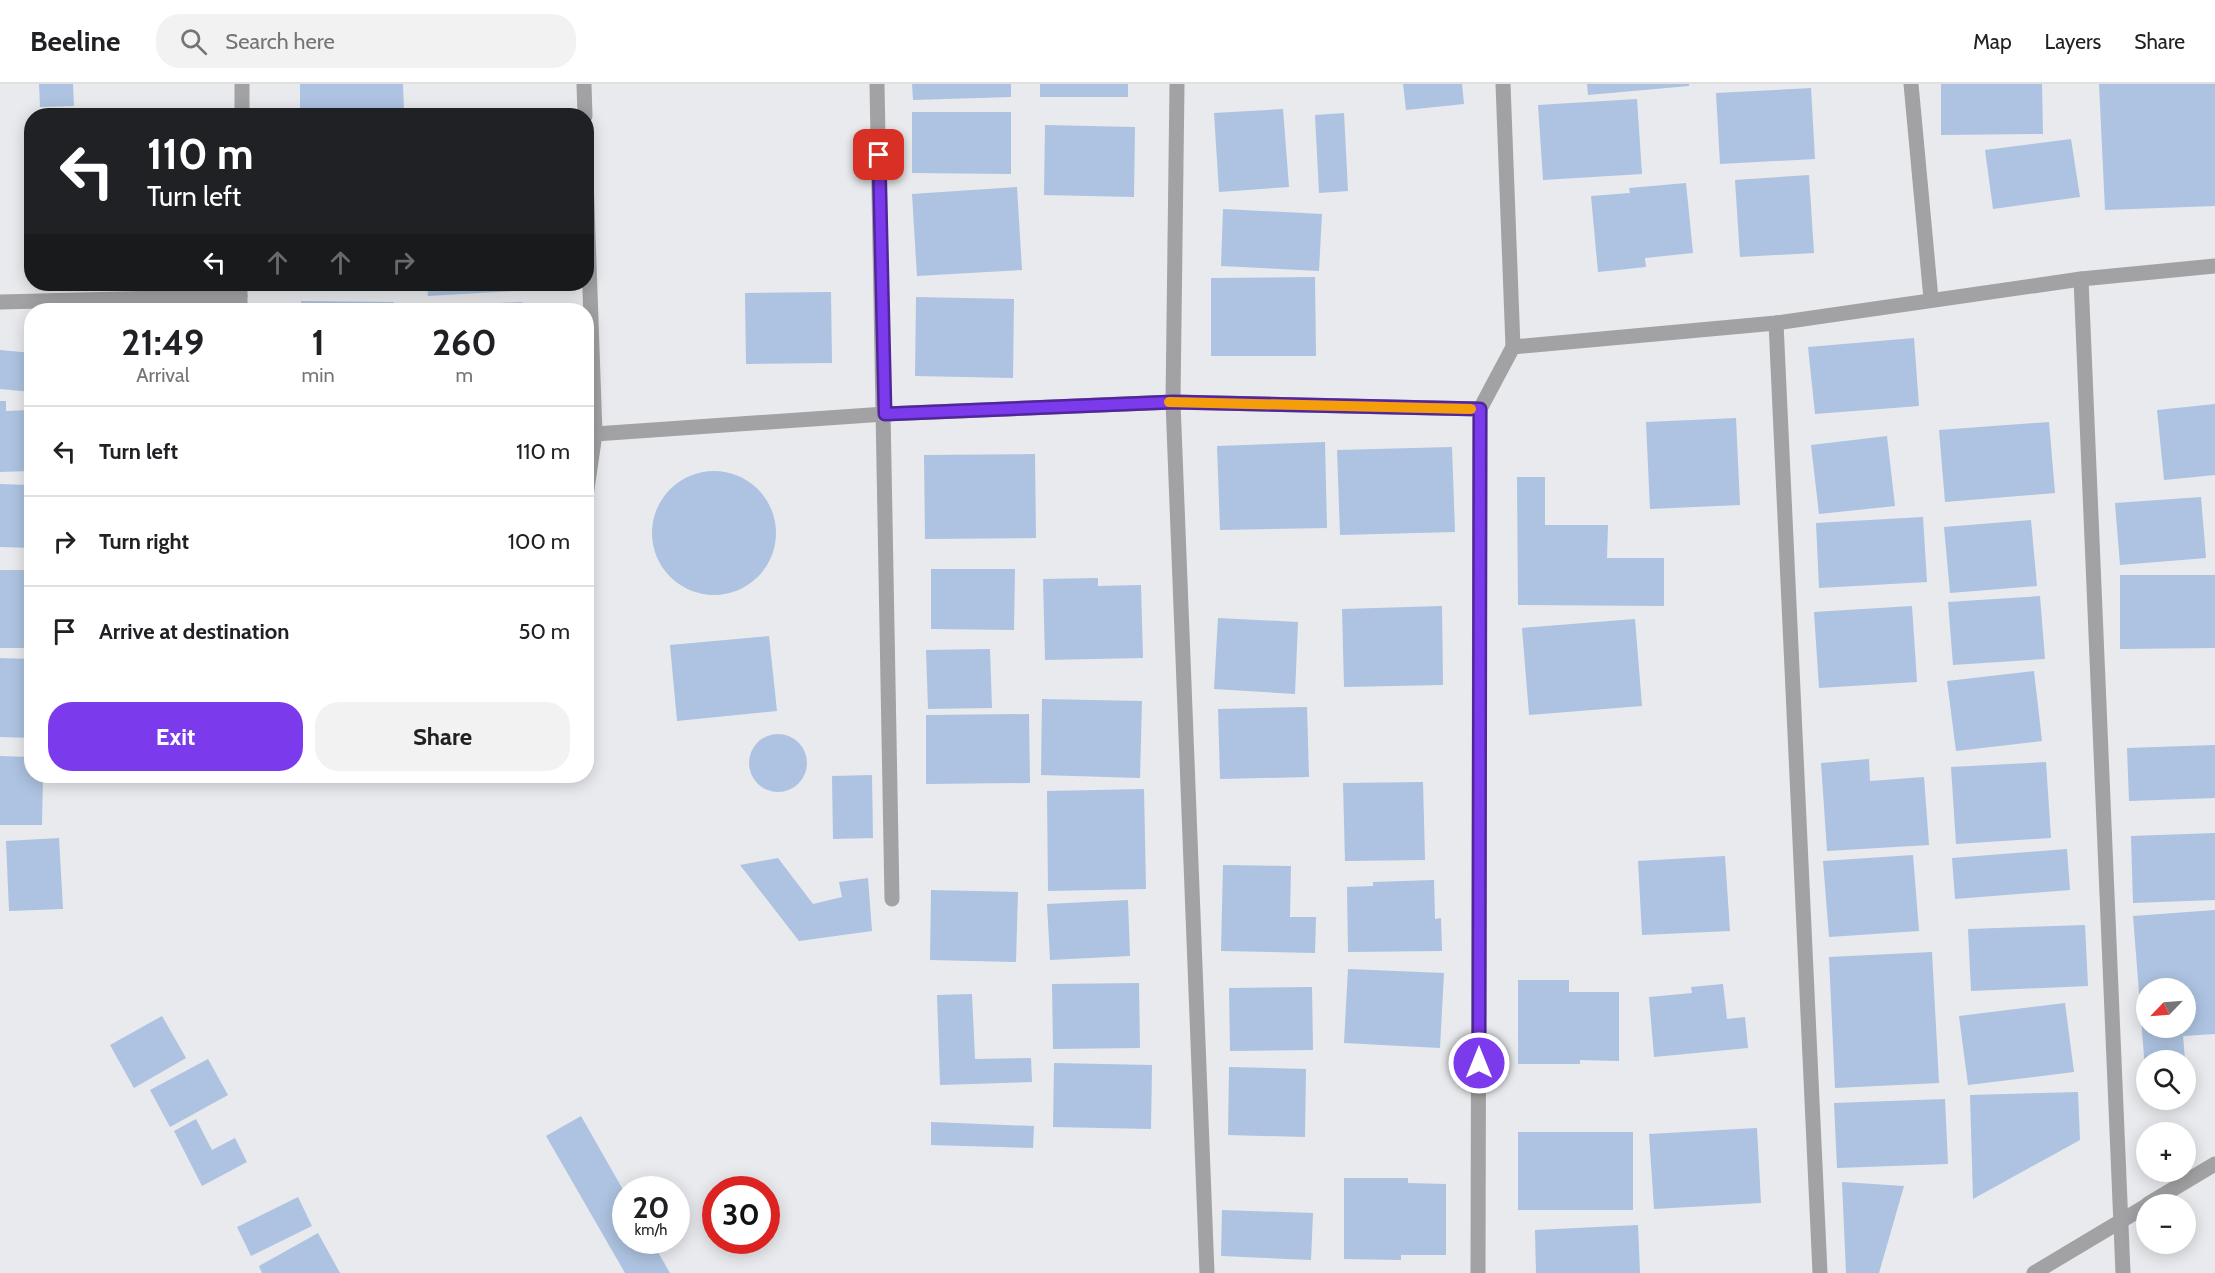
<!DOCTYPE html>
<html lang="en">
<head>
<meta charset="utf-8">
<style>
  :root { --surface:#fff; --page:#f2f2f2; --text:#202124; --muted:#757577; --line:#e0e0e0; --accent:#7c3aed }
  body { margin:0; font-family:Cabin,sans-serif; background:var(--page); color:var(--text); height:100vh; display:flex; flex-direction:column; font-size:22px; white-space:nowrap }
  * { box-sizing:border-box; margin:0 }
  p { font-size:20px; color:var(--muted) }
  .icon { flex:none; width:33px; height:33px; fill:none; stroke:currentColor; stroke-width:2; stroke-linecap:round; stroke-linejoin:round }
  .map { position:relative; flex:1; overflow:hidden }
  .side { position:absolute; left:24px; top:219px; width:570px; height:480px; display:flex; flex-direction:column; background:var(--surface); border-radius:24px; box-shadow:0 3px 15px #0003 }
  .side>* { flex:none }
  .guide { position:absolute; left:24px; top:24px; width:570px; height:183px; border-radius:24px; box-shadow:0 3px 15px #0003; background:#202124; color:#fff; overflow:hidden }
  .needle { width:39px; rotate:245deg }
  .tools { position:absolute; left:2136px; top:894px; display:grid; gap:12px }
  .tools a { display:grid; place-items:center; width:60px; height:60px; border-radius:50%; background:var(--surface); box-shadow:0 3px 15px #0003; font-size:30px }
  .speed { position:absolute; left:612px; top:1092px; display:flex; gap:12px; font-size:30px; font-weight:700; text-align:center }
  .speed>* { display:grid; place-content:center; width:78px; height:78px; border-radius:50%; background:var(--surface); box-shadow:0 3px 15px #0003; line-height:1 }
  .speed small { font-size:15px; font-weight:400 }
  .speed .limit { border:9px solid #d22; background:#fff; color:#111 }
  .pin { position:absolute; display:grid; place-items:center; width:51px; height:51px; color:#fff; margin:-26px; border-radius:12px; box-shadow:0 3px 9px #0006 }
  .me { position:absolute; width:66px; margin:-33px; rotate:0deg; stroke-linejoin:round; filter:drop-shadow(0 0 4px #0008) }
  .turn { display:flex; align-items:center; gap:21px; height:126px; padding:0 24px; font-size:27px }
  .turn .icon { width:78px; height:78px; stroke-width:2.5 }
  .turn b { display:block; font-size:42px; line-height:51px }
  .lanes { display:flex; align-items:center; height:57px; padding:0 24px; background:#0003; justify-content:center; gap:30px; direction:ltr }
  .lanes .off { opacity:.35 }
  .eta { display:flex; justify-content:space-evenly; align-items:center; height:102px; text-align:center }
  .eta b { font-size:36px; font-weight:700; line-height:42px }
  .action { display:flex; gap:12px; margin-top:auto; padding:12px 24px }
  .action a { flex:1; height:69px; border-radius:24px; background:var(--accent); color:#fff; font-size:24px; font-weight:700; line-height:69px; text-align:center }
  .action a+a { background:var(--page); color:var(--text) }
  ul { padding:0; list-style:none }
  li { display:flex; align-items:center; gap:18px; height:90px; padding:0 24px; border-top:2px solid var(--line) }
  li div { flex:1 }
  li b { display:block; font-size:22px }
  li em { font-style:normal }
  header { display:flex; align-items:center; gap:36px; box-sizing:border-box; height:84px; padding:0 30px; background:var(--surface); border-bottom:2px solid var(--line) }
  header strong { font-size:28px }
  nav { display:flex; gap:33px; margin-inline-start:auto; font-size:21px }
  .search { width:420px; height:54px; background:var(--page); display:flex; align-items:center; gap:15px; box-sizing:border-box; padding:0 21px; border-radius:24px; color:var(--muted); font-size:22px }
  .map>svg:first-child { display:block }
</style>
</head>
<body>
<header>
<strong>Beeline</strong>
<div class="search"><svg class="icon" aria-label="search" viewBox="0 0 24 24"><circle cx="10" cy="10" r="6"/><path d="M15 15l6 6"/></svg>Search here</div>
<nav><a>Map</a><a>Layers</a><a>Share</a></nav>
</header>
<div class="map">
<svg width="2215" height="1189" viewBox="0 0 2215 1189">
  <rect width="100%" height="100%" fill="#e8eaed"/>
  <g fill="#adc3e1" fill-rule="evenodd">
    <polygon points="39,0 73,0 74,22 40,23"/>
    <polygon points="300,0 403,0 404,26 368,27 368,31 300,32"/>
    <polygon points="912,0 1011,0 1011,13 913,16"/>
    <rect x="1040" y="0" width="88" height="13"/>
    <polygon points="1403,0 1462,0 1464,20 1406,26"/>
    <polygon points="1587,0 1689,0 1689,2 1588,11"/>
    <polygon points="1941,0 2042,0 2043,50 1941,51"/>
    <polygon points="2099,0 2215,0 2215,122 2105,126"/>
    <polygon points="1811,4 1815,75 1720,80 1716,9"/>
    <polygon points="1637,15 1642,90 1543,96 1538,21"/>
    <polygon points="1283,25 1289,103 1219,108 1214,29"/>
    <polygon points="912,28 1011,28 1011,90 912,89"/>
    <polygon points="1344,29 1348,107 1319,109 1315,31"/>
    <polygon points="1045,41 1135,43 1134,113 1044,111"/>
    <polygon points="2071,55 2080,113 1993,125 1985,66"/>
    <polygon points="1809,91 1814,169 1740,173 1735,96"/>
    <polygon points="1686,99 1693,169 1645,174 1646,183 1598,188 1591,112 1630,109 1629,104"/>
    <polygon points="1017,103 1022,186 917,192 912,110"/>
    <polygon points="1223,125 1322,130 1319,187 1221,182"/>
    <polygon points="1315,193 1316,272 1211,272 1211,194"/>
    <polygon points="307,200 398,200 398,201 307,205"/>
    <polygon points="427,200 516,200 516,207 428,212"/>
    <polygon points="831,208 832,279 746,280 745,209"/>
    <polygon points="916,213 1014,215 1013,294 915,292"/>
    <polygon points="301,217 394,218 394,226 301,226"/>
    <polygon points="522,218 523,226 435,226 435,222"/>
    <polygon points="1914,254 1919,322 1815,330 1808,263"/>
    <polygon points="0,266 32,269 32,308 0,305"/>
    <polygon points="0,317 6,317 6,327 32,326 32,387 0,388"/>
    <polygon points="2215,320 2215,391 2164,396 2157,326"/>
    <polygon points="1736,334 1740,421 1650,425 1646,338"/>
    <polygon points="2049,338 2055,409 1945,418 1939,346"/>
    <polygon points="1887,352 1895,422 1819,430 1811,361"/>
    <polygon points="1325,358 1327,444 1220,446 1217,362"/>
    <polygon points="1452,363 1455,448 1340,451 1337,366"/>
    <polygon points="1035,370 1036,454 925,455 924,371"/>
    <circle cx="714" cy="449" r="62"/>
    <polygon points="1517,393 1545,393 1545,441 1608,441 1607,474 1664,474 1664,522 1518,521"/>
    <polygon points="0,400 32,401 32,464 0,463"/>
    <polygon points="2201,413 2206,474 2120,481 2115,419"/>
    <polygon points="1923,433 1927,498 1819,504 1816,439"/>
    <polygon points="2031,436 2037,502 1950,509 1944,443"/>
    <polygon points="931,485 1015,485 1014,546 931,545"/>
    <rect x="0" y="486" width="32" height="78"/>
    <polygon points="2120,491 2215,491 2215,564 2120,565"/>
    <polygon points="1098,494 1098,502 1141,501 1143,574 1045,576 1043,495"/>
    <polygon points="2040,512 2045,575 1953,581 1948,518"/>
    <polygon points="1442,522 1443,601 1344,603 1342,525"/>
    <polygon points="1912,522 1917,598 1819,604 1814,528"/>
    <polygon points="1218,534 1298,538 1295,610 1214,605"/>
    <polygon points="1635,535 1642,622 1529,631 1522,544"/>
    <polygon points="769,552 777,627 677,637 670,561"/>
    <polygon points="990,565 992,624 928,625 926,566"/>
    <polygon points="0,574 32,575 32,654 0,653"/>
    <polygon points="2034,587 2042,657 1956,667 1947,597"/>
    <polygon points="1042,615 1142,617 1140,694 1041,691"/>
    <polygon points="1307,623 1309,693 1220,695 1218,625"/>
    <polygon points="1029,630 1030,699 926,700 926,631"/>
    <circle cx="778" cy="679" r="29"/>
    <polygon points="2215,661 2215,714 2129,717 2127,664"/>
    <polygon points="0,672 32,673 32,692 43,692 42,741 0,741"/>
    <polygon points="1869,675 1870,697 1924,693 1929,761 1827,767 1821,679"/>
    <polygon points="2046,678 2051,754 1956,760 1951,683"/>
    <polygon points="872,691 873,754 833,755 832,692"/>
    <polygon points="1423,698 1425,776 1345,777 1343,699"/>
    <polygon points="1144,705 1146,805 1048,807 1047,707"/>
    <polygon points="2215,749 2215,816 2133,819 2131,752"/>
    <polygon points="59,754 63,825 9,827 6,757"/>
    <polygon points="2067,765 2070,806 1955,815 1952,774"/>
    <polygon points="1913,771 1919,847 1829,853 1823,777"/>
    <polygon points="1725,772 1730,847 1642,851 1638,777"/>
    <polygon points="778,774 813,820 842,813 839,798 868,794 872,847 799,857 740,781"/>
    <polygon points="1223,781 1291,782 1290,833 1316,833 1315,869 1221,867"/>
    <polygon points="1434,796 1435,835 1441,834 1442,867 1348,868 1347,803 1373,802 1373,798"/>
    <polygon points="931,806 1018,808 1016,878 930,876"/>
    <polygon points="1128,816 1130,872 1050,876 1047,820"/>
    <path d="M 2215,826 L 2215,950 L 2183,952 L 2185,976 L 2146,976 L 2145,985 L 2133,832 ZM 2146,904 L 2186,904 L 2186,944 L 2146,944 Z"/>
    <polygon points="2085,841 2088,902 1971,907 1968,845"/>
    <polygon points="1932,868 1939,999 1835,1004 1829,873"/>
    <polygon points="1348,885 1444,889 1440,964 1344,959"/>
    <polygon points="1518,896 1569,896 1569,908 1619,908 1619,977 1580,976 1580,980 1518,980"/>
    <polygon points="1139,899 1140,964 1053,965 1052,900"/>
    <polygon points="1723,900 1727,935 1745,933 1748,964 1654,973 1649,913 1692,909 1691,903"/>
    <polygon points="1312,903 1313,966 1230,967 1229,904"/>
    <polygon points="972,910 975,975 1031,974 1032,998 940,1001 937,911"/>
    <polygon points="2065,919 2074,988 1968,1001 1959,932"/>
    <polygon points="162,932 186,974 134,1004 110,961"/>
    <polygon points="208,975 228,1011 170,1043 150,1006"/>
    <polygon points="1054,979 1152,981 1151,1045 1053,1043"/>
    <polygon points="1229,983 1306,985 1305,1053 1228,1051"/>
    <polygon points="2078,1008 2080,1056 1973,1115 1970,1011"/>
    <polygon points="1945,1015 1948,1080 1837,1084 1834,1019"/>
    <polygon points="581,1032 626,1111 626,1156 651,1156 670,1189 625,1189 546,1052"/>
    <polygon points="196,1035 212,1066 235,1054 247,1078 202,1102 174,1047"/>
    <polygon points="931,1038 1034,1042 1033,1064 931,1061"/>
    <polygon points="1757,1044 1761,1119 1654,1125 1649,1050"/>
    <rect x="1518" y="1048" width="115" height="78"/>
    <polygon points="1344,1094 1408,1094 1408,1099 1446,1100 1446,1171 1401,1171 1401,1176 1344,1175"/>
    <polygon points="1842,1098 1904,1102 1879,1189 1846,1189"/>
    <polygon points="298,1113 312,1142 251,1172 237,1143"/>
    <polygon points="1222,1126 1313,1129 1311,1176 1221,1172"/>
    <polygon points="1638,1141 1640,1189 1536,1189 1535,1146"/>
    <polygon points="318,1149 340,1189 262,1189 259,1182"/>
  </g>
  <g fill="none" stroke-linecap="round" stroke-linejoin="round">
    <g stroke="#a2a2a4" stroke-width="15">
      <polyline points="584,0 585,32"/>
      <polyline points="877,0 892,815"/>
      <polyline points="1177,0 1173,318 1207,1189"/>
      <polyline points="1911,0 1931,215"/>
      <polyline points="242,32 242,0"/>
      <polyline points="586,93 595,350 586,412"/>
      <polyline points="2081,195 2123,1189"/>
      <polyline points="0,218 240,212"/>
      <polyline points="240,226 240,200"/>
      <polyline points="1776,239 1820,1189"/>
      <polyline points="1513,263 1776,239 2081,195 2215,182"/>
      <polyline points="595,350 885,330 1173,318 1480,325"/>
      <polyline points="2148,1120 2215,1080"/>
      <polyline points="1478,1189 1480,325 1513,263 1503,0"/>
      <polyline points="2034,1189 2146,1122"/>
    </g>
  </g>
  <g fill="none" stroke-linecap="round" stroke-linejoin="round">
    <g stroke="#51269a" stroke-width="15">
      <polyline id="route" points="879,71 885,330 1173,318 1480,325 1479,979"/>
    </g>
    <use href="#route" stroke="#7c3aed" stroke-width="10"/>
    <polyline stroke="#f59e0b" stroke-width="10" points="1169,318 1471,325"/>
  </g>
</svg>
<div class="tools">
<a><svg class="needle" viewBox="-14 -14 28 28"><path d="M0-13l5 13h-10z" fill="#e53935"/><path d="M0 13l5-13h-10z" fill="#757577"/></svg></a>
<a><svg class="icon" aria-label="search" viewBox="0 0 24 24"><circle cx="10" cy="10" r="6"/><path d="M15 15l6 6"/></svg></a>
<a>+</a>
<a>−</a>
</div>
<div class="speed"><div>20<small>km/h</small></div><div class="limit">30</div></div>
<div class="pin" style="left:879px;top:71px;background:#d93025"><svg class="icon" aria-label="arrive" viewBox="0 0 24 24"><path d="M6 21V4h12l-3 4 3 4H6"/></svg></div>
<svg class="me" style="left:1479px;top:979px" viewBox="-20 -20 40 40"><circle r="17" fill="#7c3aed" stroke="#fff" stroke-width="3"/><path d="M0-11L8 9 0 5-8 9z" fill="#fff"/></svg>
<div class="guide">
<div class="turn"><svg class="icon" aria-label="left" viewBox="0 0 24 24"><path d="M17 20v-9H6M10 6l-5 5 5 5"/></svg><div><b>110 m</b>Turn left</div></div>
<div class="lanes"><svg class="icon" aria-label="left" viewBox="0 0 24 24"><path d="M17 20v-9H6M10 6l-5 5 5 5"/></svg><svg class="icon off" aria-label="ahead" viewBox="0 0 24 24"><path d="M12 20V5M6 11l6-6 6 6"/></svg><svg class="icon off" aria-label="ahead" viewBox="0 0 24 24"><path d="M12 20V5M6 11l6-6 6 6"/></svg><svg class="icon off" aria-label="right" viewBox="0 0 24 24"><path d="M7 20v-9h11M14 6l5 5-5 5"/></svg></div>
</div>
<section class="side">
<div class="eta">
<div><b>21:49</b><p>Arrival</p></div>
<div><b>1</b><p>min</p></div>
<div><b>260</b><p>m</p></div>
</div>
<ul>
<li><svg class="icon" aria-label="left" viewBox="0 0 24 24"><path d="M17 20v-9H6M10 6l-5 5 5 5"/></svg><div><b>Turn left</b></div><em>110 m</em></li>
<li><svg class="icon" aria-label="right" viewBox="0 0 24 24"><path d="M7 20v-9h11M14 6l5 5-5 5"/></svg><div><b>Turn right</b></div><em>100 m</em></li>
<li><svg class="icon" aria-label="arrive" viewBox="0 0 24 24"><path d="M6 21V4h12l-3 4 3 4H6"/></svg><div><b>Arrive at destination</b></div><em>50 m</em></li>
</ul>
<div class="action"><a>Exit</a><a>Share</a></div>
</section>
</div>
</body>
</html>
